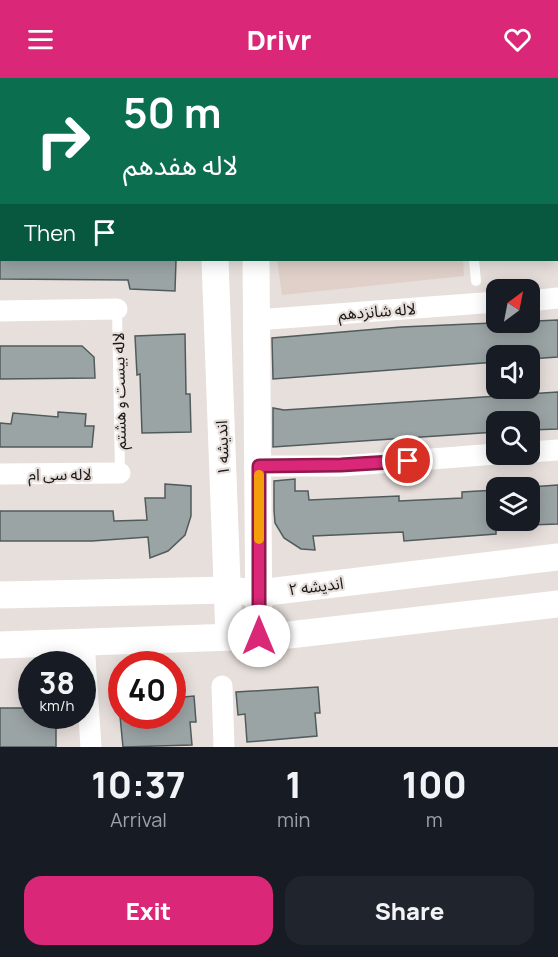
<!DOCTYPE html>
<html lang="en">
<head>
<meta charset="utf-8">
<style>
  :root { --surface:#171b24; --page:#20242c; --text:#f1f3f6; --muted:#9ea1a6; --accent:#db2777 }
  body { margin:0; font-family:Manrope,"Noto Sans Arabic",sans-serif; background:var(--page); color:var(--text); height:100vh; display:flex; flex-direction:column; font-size:22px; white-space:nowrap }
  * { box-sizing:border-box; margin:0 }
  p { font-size:20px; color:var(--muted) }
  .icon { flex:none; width:33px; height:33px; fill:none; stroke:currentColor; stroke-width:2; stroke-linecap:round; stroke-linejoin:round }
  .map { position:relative; height:669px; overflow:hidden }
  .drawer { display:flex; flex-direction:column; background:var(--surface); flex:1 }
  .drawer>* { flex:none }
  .top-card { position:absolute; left:0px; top:0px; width:558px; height:183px; box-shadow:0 3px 15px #0003; background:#0b6e4f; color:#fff; overflow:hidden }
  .needle { width:39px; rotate:32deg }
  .controls { position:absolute; left:486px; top:201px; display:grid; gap:12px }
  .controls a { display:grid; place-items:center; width:54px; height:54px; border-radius:12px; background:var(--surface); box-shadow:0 3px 15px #0003; font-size:30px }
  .speed { position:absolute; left:18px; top:573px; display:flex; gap:12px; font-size:30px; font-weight:700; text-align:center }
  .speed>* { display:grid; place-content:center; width:78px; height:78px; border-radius:50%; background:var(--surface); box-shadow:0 3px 15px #0003; line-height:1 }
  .speed small { font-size:15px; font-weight:400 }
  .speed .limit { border:9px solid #d22; background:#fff; color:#111 }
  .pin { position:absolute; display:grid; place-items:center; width:51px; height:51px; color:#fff; margin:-26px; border:3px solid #fff; border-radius:50%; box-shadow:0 2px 6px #0007 }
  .me { position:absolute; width:66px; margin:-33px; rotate:0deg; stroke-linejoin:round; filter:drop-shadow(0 0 4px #0008) }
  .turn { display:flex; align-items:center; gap:21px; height:126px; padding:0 24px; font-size:27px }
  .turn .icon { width:78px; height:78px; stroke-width:2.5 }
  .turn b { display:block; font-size:42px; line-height:51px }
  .then { display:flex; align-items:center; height:57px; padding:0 24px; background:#0003; gap:12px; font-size:22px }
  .eta { display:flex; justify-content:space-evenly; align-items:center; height:102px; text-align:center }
  .eta b { font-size:36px; font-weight:800; line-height:42px }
  .button { display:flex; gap:12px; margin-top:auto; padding:12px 24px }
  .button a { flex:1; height:69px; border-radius:18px; background:var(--accent); color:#fff; font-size:24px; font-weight:800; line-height:69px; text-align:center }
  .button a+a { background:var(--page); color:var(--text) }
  header { display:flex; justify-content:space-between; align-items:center; height:78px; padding:0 24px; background:var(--accent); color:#fff; font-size:27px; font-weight:800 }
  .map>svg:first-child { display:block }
</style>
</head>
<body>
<header><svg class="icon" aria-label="menu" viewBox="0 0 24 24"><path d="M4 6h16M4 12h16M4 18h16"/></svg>Drivr<svg class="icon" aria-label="heart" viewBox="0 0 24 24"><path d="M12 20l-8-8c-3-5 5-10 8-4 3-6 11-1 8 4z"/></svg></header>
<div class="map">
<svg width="558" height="669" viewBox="0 0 558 669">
  <rect width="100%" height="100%" fill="#e7dfdb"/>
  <g fill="#e0d0c9">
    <polygon points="256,0 443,0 443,1 256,2"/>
    <polygon points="277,182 463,182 464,198 282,217"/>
  </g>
  <g fill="#9ba4a5" stroke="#525b5c" stroke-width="1.5">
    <polygon points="0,182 176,182 175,213 130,211 128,202 0,201"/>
    <polygon points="558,242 558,279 530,281 530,278 496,278 496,284 273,301 272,260 401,249"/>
    <polygon points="185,256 186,316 190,316 191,354 142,355 140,296 137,297 135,258"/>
    <polygon points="0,268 82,268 94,279 95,300 0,301"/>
    <polygon points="558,314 558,351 530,352 530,344 496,344 496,354 273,369 273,330 284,332"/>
    <polygon points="58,334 86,336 85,348 94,348 92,369 0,369 0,345 11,346 13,335 58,339"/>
    <polygon points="295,401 295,413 308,413 309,422 399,418 399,423 462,420 462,414 496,412 496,456 404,463 403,454 313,458 315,472 301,471 284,460 275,445 274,432 274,403"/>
    <polygon points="165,406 191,408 191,438 185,457 168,473 150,480 148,459 92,463 0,463 0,433 113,433 114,443 147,442 145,420 165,420"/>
    <polygon points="558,407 558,446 530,447 530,409"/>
    <polygon points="318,609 320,635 315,635 317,658 247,664 245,636 238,637 236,614"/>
    <polygon points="194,618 196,644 190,644 192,667 123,669 120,638 172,638 172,620"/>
    <polygon points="0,630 32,630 32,638 56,638 56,669 0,669"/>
  </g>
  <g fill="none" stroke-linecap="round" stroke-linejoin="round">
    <g stroke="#fff" stroke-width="10">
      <polyline points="454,0 454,2"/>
      <polyline points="0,136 2,136"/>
      <polyline points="474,182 476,203"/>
      <polyline points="117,231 120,395"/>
    </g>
    <g stroke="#fff" stroke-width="21">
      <polyline points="556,46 558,46"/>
      <polyline points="530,223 558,220"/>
      <polyline points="0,233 117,231"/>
      <polyline points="257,242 496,224"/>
      <polyline points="530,374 558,372"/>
      <polyline points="259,388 341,388 496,376"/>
      <polyline points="0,396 120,395"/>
      <polyline points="84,564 91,669"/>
      <polyline points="222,608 224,669"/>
    </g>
    <g stroke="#fff" stroke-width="27">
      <polyline points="208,0 208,2"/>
      <polyline points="245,0 245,2"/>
      <polyline points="215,182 229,559"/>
      <polyline points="256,182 259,558"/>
      <polyline points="0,517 228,512 259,515 558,479"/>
      <polyline points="0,567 289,557 558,526"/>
    </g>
  </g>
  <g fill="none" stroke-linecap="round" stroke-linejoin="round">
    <g stroke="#8e194d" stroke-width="15">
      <polyline id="route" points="259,558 259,388 341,387 408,383"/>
    </g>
    <use href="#route" stroke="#db2777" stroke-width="10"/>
    <polyline stroke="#f59e0b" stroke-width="10" points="259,397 259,461"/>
  </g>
  <g text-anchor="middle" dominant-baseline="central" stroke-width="4.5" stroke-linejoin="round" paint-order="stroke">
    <g font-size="16" fill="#1b1917" stroke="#e7dfdb">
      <text transform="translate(377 233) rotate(-4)">لاله شانزدهم</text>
      <text transform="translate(119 313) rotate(-91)">لاله بیست و هشتم</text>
      <text transform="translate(222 370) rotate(-92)">اندیشه ۱</text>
      <text x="60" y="396">لاله سی ام</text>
      <text transform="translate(316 508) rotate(-7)">اندیشه ۲</text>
    </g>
  </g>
</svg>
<div class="controls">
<a><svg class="needle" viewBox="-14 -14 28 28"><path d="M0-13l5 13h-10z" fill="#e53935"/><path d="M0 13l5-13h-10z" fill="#9ea1a6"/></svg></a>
<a><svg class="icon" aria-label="sound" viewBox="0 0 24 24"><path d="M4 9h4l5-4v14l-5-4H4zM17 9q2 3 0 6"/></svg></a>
<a><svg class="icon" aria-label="search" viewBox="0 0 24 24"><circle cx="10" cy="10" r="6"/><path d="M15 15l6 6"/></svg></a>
<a><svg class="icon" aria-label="layers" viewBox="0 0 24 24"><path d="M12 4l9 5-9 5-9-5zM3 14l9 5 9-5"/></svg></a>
</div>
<div class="speed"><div>38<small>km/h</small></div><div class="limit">40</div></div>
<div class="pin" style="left:408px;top:383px;background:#d93025"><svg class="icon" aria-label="arrive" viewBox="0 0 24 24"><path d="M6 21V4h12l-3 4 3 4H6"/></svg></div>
<svg class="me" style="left:259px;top:558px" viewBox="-20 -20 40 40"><circle r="19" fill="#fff"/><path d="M0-13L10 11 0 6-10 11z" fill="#db2777"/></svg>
<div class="top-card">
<div class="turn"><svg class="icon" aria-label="right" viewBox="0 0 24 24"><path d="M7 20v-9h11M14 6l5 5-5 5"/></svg><div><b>50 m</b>لاله هفدهم</div></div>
<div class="then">Then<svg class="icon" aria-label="arrive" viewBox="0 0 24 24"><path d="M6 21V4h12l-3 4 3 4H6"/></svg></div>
</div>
</div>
<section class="drawer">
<div class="eta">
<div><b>10:37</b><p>Arrival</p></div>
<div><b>1</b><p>min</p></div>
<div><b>100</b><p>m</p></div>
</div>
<div class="button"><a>Exit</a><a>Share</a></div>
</section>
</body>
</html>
